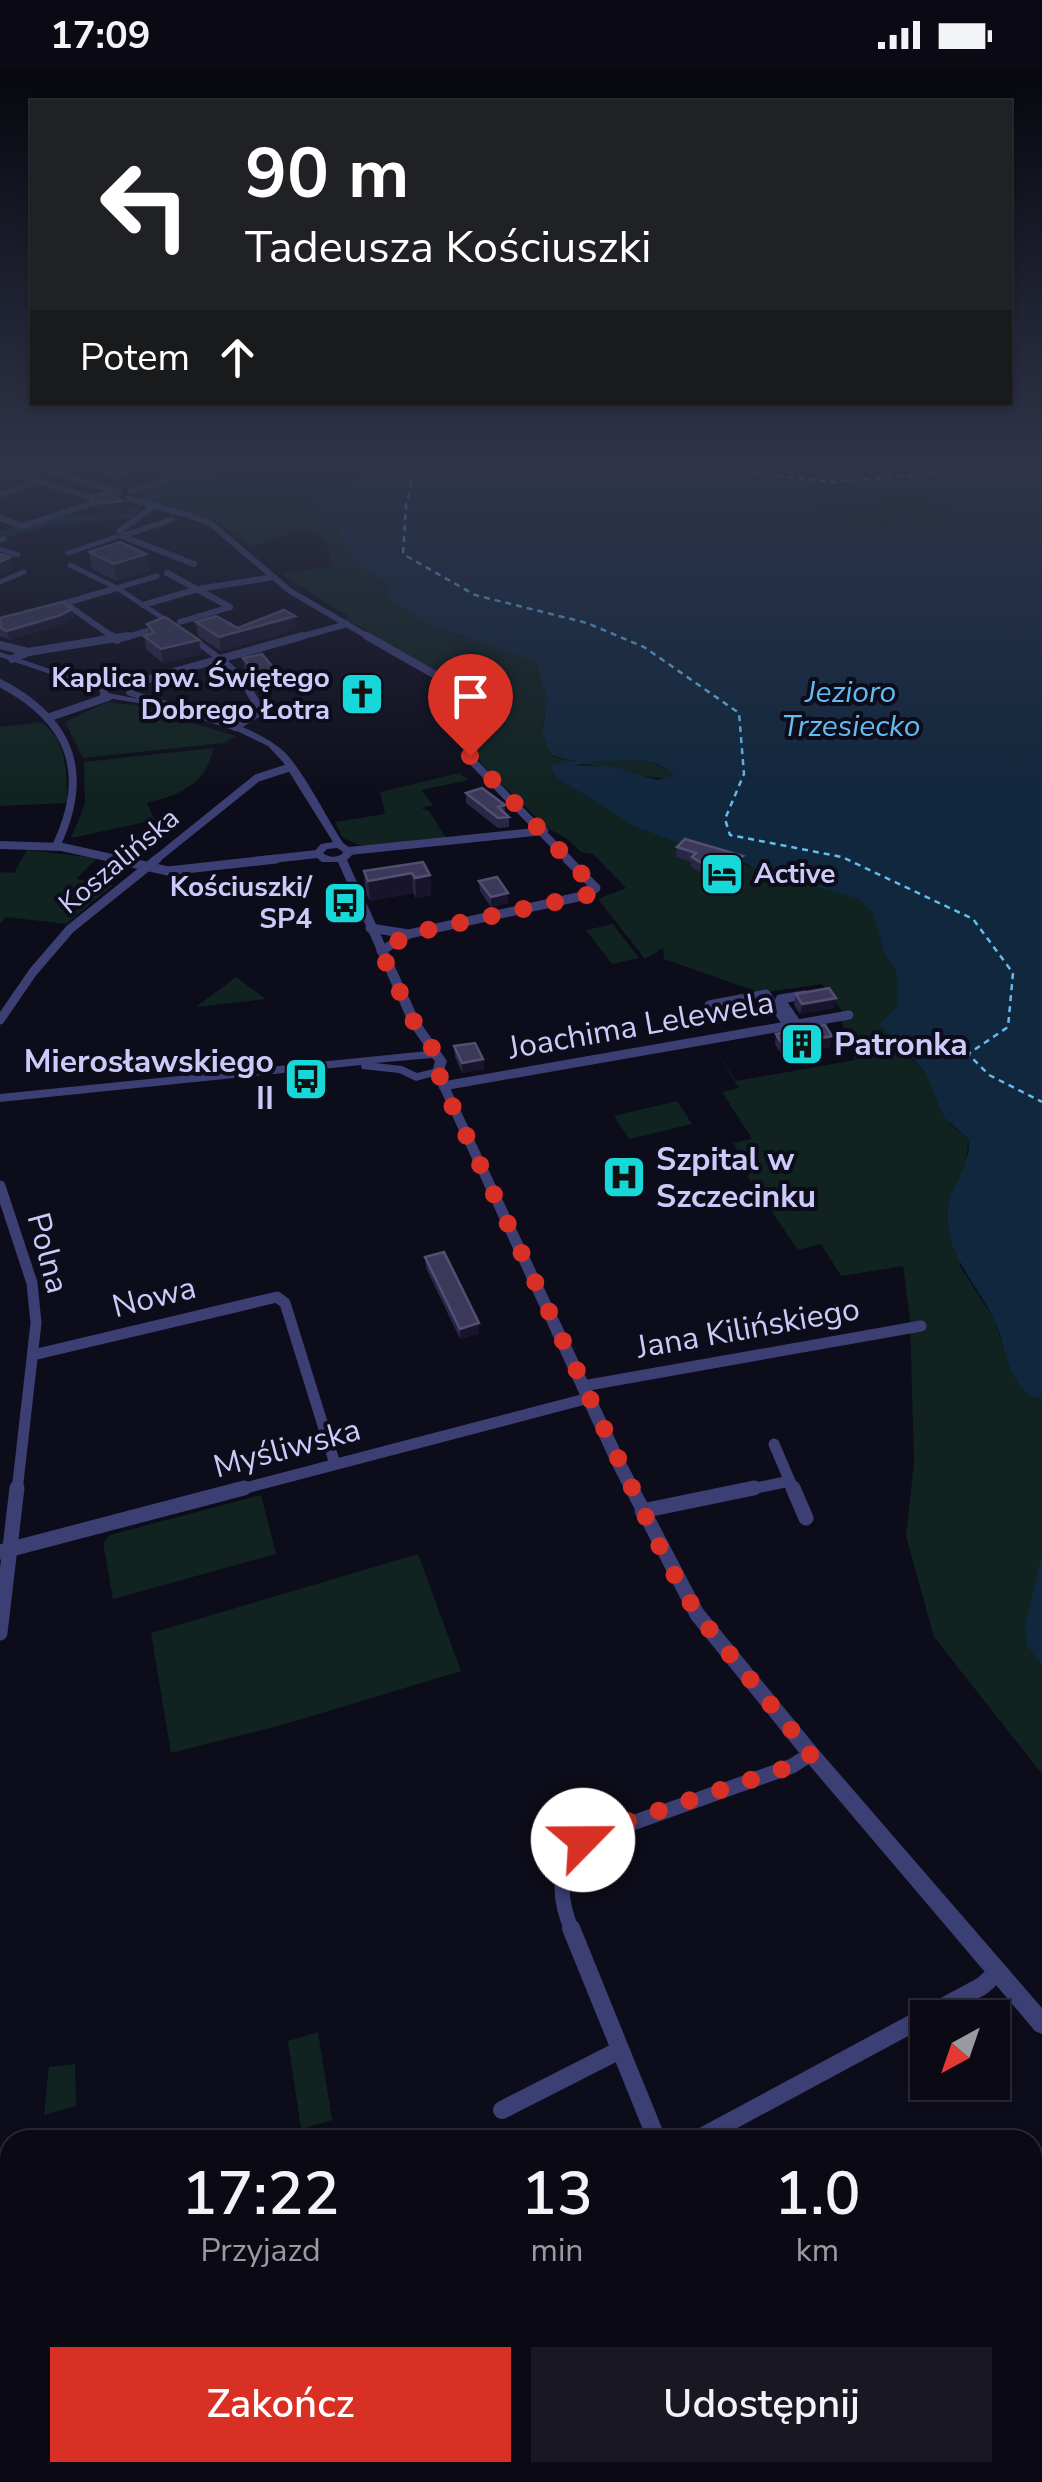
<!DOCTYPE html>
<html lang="pl">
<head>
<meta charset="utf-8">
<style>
  :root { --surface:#0a0914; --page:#181722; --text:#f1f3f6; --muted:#999aa0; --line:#2a2a34; --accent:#d93025 }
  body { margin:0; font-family:"Nunito Sans",sans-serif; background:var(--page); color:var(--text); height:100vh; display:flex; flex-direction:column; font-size:38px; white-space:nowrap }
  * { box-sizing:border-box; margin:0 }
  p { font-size:32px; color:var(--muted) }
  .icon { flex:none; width:55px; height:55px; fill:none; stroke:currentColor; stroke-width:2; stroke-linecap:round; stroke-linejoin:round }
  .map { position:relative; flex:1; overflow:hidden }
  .panel { position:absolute; left:0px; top:2060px; width:1042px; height:352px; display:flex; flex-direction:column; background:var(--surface); border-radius:30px 30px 0 0; box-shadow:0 2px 8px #0004,0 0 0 2px var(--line) }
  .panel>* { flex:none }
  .guide { position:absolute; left:30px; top:30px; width:982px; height:305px; border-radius:0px; box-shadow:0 2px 8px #0004,0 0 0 2px var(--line); background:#202124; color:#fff; overflow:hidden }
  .needle { width:65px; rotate:220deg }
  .buttons { position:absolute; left:910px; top:1930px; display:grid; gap:20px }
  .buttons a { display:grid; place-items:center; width:100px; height:100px; border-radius:0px; background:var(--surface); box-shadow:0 2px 8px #0004,0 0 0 2px var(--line); font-size:50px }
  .pin { position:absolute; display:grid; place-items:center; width:85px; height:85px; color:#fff; margin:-102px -42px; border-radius:50% 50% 50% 0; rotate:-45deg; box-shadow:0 0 10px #0007 }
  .pin .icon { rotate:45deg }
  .me { position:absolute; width:110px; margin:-55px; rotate:67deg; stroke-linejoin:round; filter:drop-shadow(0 0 8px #0008) }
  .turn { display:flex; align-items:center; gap:35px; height:210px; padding:0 50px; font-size:45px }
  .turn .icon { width:130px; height:130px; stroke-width:2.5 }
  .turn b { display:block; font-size:70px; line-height:85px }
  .then { display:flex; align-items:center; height:95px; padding:0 50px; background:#0003; gap:20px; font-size:38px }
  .eta { display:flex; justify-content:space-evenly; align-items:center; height:170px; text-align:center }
  .eta b { font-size:60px; font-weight:600; line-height:70px }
  .button { display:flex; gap:20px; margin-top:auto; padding:20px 50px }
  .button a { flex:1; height:115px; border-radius:0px; background:var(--accent); color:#fff; font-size:40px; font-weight:600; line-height:115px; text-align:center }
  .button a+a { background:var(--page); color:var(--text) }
  .status { display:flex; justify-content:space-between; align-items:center; height:70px; padding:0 50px; background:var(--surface); direction:ltr }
  .status svg { height:28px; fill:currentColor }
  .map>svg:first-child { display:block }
</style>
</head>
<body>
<div class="status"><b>17:09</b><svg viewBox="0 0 49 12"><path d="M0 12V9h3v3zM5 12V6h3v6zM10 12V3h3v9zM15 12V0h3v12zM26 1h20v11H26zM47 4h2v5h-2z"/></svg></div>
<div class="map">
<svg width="1042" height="2412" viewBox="0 0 1042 2412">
  <rect width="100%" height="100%" fill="#0d0c1a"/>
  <g fill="#102320">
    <path d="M 229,391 L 373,391 L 384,397 L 381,403 L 326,418 L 310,431 L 336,455 L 345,477 L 359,495 L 450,562 L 537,592 L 547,629 L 542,659 L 554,687 C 588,698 648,677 675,706 C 658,717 583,683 550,697 L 557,708 L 635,757 L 680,774 L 808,814 L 858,815 L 927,913 L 890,969 L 925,1002 L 950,1054 L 968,1069 L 960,1196 L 994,1249 L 1012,1303 L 1028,1324 L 1042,1329 L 1042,1704 L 934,1567 L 906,1466 L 914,1393 L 910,1249 L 903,1196 L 841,1206 L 821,1174 L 798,1180 L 748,1107 L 750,1100 L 733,1073 L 752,1069 L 722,1022 L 739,1018 L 712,973 L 736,1011 L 855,990 L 841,950 L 842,941 L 822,914 L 761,923 L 664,889 L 663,878 L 645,889 L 598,829 L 626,818 L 593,784 L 581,782 L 566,768 L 547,758 L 482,695 L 468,667 L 465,646 L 452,612 L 346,549 L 348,546 L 281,504 L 334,496 L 324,470 L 306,458 L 252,476 L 213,450 L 138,425 L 154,415 Z"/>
    <path d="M 909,418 L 924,421 L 956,451 L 938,459 L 896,455 L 872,461 L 809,445 C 827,431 860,439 882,442 L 883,439 L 871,434 L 877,424 Z"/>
    <polygon points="107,632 133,635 236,666 224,673 83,688 65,652"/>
    <path d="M 41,652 C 67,670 67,703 67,733 L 0,736 L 0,657 Z"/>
    <path d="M 213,678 C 208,713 178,726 147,733 L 155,750 L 71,768 L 85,734 L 84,692 Z"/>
    <polygon points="459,703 469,710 421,720 433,735 421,738 429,741 446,768 362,776 343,768 335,752 385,744 380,722"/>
    <polygon points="27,780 97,788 76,809 113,815 66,854 6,847 0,854 0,802 14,803"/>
    <polygon points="613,854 639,888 612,894 586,860"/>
    <polygon points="236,907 266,929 196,937"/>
    <polygon points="677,1031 692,1054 629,1069 614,1046"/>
    <polygon points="261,1425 276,1484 113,1529 103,1473 110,1465"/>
    <polygon points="418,1484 461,1601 282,1655 171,1683 151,1563"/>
    <polygon points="318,1962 332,2050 301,2059 288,1971"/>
    <polygon points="75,1994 76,2036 44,2045 49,1997"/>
  </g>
  <g fill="#11273d" fill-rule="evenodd">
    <path d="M 373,391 L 1042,391 L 1042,1329 C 1034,1327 1028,1325 1022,1318 C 1006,1300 1005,1275 996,1254 C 980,1216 945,1187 948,1142 C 949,1117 973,1093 968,1069 L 944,1047 L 925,1002 L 880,954 L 898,935 L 896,899 L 884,882 L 872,841 L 856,828 L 761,801 L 743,792 L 680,774 L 635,757 L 557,708 L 550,697 L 553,694 L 615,697 L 657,710 L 674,705 C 645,675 585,703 551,684 L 542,664 L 547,629 L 536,592 L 428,554 L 388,527 L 389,516 L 359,495 L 345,477 L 336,455 L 310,432 L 326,418 L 385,400 ZM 909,418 L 924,421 L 956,451 L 938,459 L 895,451 L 891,459 L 863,459 L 809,445 C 828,431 861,439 882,442 L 884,439 L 871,435 L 880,431 L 877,423 Z"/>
    <polygon points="1042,1483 1042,1596 1027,1575 1025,1557"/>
  </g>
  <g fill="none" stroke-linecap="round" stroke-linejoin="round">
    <polygon fill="#11273d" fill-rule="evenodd" points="586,688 589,689 589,693 564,697 559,694"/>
    <polygon fill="#11273d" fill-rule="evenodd" points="237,391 253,391 146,432 131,448 53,455 0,469 0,461 53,447 124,442 143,431 144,426"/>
    <g stroke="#63bbef" stroke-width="2.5" stroke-dasharray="6 5" stroke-linecap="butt">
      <polyline points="397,391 415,399 406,435 403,484 475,525 587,553 644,577 739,643 744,704 725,749 730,765 842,787 973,849 1013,903 1008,957 968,984 989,1005 1042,1032"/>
      <polyline points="645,391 833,412 966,401 987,391"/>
    </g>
    <g stroke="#3c3f74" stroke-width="5">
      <polyline points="0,470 4,469"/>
      <polyline points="0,479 18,485"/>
      <polyline points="68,483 116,467"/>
      <polyline points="70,495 117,518 172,554"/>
      <polyline points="0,512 24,502"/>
      <polyline points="117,518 157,506"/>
    </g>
    <polyline stroke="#3c3f74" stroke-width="6" points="193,569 223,591"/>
    <g stroke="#3c3f74" stroke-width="6">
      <polyline points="14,391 119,422"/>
      <polyline points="59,403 93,391"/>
      <polyline points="0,406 19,405 101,431"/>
      <polyline points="131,421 224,391"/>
      <polyline points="0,425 37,412"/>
      <polyline points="129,428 182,444"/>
      <polyline points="177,441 210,453 290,521 372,569"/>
      <polyline points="0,448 22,456 104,430"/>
      <polyline points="120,461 155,435"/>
      <polyline points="122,466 194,494"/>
      <polyline points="122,466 171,450"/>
      <polyline points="167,503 230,537"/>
      <polyline points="66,534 116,569"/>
      <polyline points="143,535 198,519 274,507"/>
      <polyline points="52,537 117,518"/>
      <polyline points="180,552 230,537"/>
      <polyline points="120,569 162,557"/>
      <polyline points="293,569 347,554"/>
    </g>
    <g stroke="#3c3f74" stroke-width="8">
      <polyline points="112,566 117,570"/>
      <polyline points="367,566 446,611 474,693 570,791"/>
      <polyline points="0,575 28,582"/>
      <polyline points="12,589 28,582 128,566"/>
      <polyline points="223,591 243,611 259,637 256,644 235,657"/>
      <path d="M 0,613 C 71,650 91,703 56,776"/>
      <polyline points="124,616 302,566"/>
      <polyline points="47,648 108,627"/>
      <polyline points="0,775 62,777 125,791"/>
      <polyline points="349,781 544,761"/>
      <polyline points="154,791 257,708 291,697"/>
      <polyline points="254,791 317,784"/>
    </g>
    <g stroke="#3c3f74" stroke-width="9">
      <polyline points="114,789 168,801 276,789"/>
      <polyline points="370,858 409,864 587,825 596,818 567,789"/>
      <polyline points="381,881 409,864"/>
      <polyline points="709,935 766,924 788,955"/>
      <polyline points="0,950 33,902 70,859 157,789"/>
      <polyline points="797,954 780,929 805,925"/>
      <polyline points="443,1016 849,945"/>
    </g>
    <g stroke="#3c3f74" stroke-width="11">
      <polyline points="0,1116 32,1213 36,1253 17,1421"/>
      <polyline points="33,1285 277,1227 285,1233 335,1394"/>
      <polyline points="583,1316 921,1256"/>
      <polyline points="774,1374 794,1421"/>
      <polyline points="234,1421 589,1328"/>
      <polyline points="742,1421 790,1411"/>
    </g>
    <g stroke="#3c3f74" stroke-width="15">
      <polyline points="793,1418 806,1448"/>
      <polyline points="642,1441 754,1418"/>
      <polyline points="0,1482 244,1418"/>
      <polyline points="0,1563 17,1418"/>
      <path d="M 572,1861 C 558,1827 556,1796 585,1770 L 792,1696 L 811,1684"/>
    </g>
    <g stroke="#3c3f74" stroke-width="18">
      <polyline points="571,1858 657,2070"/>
      <polyline points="502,2040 620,1980"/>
      <polyline points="696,2070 982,1916 998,1902"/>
      <polyline points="0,2343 10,2340"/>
      <polyline points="500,2402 501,2412"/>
      <polyline points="1028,2412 1042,2400"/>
    </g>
    <path fill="#3c3f74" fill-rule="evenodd" d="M 0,582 L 82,610 L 131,615 L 134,621 C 175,635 263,655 289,687 C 309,711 326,747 343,773 L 352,779 L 353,784 L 347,790 L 420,952 L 447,991 L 444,1001 L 449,1016 L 627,1394 L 703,1539 L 817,1678 L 1042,1938 L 1042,1964 L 1035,1961 L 805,1690 L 691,1549 L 612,1395 L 434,1006 L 416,1011 L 399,1003 L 362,999 L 361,995 L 0,1032 L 0,1024 L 428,981 L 409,954 L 338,792 L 322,792 L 312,784 L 321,774 L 333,772 L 283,692 L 268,676 L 239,662 L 127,625 L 125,619 L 102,617 L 107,618 L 108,623 L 139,629 L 139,633 L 100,627 L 100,621 L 0,587 ZM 337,778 L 342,781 L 343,783 C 337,788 329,788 323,783 L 327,779 ZM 432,988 L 435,991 L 433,999 L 417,1003 L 402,996 L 375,993 Z"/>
  </g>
  <g fill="#2a2646">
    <polygon points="155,391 156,395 119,411 94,402 93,397"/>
    <polygon points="158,391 197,391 177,397"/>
    <polygon points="89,482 146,484 149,500 117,511 92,499"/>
    <polygon points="72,539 74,548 60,555 9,570 0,566 0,548"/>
    <polygon points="295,546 296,560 221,581 198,566 196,552 238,558"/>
    <polygon points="147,554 199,570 201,584 163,593 146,579 144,566 149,565"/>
    <polygon points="243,588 276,601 278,615 260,619 245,602"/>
    <polygon points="466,723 505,735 505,743 509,747 509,757 498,758 466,733"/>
    <polygon points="677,777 742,796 724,812 707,807 691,797 691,792 676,787"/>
    <polygon points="364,801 430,805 431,825 416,828 413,823 370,831 365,822"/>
    <polygon points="479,811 508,823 508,833 491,837 480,821"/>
    <polygon points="796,924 834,938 800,944 794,935"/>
    <polygon points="776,964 830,977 782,985 775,974"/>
    <polygon points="454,976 483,989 484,999 462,1003 455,987"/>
    <polygon points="425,1187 479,1253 479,1264 460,1269 426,1198"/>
  </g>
  <g fill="#17142c">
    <polygon points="155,391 156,395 119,411 118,406"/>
    <polygon points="176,391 197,391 177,397"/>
    <polygon points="122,431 125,445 97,448 95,434"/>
    <polygon points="146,484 149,500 117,511 114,494"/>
    <polygon points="10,487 13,500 0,507 0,492"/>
    <polygon points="72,539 74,548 60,555 9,570 7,561"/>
    <polygon points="295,546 296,560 221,581 219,567"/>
    <polygon points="199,570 201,584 163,593 161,579"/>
    <polygon points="276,601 278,615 260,619 258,605"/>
    <polygon points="743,786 742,796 724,812 725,802"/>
    <polygon points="412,803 413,823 370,831 368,811"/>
    <polygon points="430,805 431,825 416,828 415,808"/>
    <polygon points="508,823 508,833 491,837 491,827"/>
    <polygon points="836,928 834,938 800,944 802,934"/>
    <polygon points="832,966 830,977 782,985 783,975"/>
    <polygon points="483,989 484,999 462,1003 462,993"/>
    <polygon points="479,1253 479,1264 460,1269 460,1259"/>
  </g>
  <g fill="#3b3859" stroke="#524f72" stroke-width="2.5">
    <polygon points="110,391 154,391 118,406 93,397"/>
    <polygon points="107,422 122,431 95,434 91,426"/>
    <polygon points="120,472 146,484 114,494 89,482"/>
    <polygon points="0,484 10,487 0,492"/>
    <polygon points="62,532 72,539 58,546 7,561 0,558 0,548"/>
    <polygon points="284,540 295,546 219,567 196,552 216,546 238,558"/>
    <polygon points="165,547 199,570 161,579 144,566 154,563 147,554"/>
    <polygon points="262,584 276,601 258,605 243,588"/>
    <polygon points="482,718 505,735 498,737 509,747 498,748 466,723"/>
    <polygon points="685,769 743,786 725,802 708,797 692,787 696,783 677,777"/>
    <polygon points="423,792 430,805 415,808 412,803 368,811 364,801"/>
    <polygon points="497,807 508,823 491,827 479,811"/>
    <polygon points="829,918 836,928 802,934 796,924"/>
    <polygon points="825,955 832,966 783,975 776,964"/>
    <polygon points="475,973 483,989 462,993 454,976"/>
    <polygon points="444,1182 479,1253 460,1259 425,1187"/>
  </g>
  <linearGradient id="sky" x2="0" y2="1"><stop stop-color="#07070e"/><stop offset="0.54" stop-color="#2f3449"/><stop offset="1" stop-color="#2f3449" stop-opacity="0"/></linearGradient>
  <rect width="1042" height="728" fill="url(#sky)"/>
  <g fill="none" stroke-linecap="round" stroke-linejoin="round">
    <path stroke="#d93025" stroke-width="18" stroke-dasharray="0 32.4" d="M 470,686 L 596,819 L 587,825 L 409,864 L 381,882 L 415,954 C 427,963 431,980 441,992 L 438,1001 L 443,1016 L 666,1490 L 697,1544 L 811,1684 L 792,1696 L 613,1756 L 583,1770"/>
  </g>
  <defs>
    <g id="church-square" transform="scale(2.25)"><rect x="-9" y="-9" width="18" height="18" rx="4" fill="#17d7d9" stroke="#0d0c1a"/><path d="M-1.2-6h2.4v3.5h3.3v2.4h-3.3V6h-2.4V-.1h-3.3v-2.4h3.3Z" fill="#111"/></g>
    <g id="hotel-square" transform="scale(2.25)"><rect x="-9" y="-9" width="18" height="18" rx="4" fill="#17d7d9" stroke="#0d0c1a"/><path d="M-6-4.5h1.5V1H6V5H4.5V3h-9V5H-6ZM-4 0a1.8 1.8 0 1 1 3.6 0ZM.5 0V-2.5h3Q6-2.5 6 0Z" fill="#111"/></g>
    <g id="bus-square" transform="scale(2.25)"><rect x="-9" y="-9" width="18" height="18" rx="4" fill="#17d7d9" stroke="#0d0c1a"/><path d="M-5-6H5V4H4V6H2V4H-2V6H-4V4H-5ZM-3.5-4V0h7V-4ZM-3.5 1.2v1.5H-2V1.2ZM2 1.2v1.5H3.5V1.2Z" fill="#111"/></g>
    <g id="building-square" transform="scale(2.25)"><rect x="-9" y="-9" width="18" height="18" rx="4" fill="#17d7d9" stroke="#0d0c1a"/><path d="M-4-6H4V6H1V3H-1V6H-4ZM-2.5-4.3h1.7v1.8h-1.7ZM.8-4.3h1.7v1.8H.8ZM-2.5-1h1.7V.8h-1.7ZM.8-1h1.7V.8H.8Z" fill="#111"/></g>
    <g id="hospital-square" transform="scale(2.25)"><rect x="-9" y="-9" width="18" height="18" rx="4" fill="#17d7d9" stroke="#0d0c1a"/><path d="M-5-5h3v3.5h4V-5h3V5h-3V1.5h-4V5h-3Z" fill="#111"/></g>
  </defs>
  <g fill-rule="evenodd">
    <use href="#church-square" x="362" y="624"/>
    <use href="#hotel-square" x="722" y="804"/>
    <use href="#bus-square" x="345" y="833"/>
    <use href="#building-square" x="802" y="974"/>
    <use href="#bus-square" x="306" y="1009"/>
    <use href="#hospital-square" x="624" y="1107"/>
  </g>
  <g text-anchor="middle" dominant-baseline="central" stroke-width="8" stroke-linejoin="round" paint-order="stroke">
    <g font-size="28" font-weight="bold" fill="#cbcaf9" stroke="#0d0c1a" text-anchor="end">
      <text x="330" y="608">Kaplica pw. Świętego<tspan x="330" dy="32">Dobrego Łotra</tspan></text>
      <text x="754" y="804" text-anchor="start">Active</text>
      <text x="312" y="817">Kościuszki/<tspan x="312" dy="32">SP4</tspan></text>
    </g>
    <g font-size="28" fill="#cbcaf9" stroke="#0d0c1a">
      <text transform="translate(119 791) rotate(-40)">Koszalińska</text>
    </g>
    <g font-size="30" font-style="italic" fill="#63bbef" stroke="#0d0c1a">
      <text x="851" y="622">Jezioro<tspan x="851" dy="34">Trzesiecko</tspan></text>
    </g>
    <g font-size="32" fill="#cbcaf9" stroke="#0d0c1a">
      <text transform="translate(641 955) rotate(-10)">Joachima Lelewela</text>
      <text transform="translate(48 1183) rotate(75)">Polna</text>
      <text transform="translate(154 1227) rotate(-14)">Nowa</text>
      <text transform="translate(748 1258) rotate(-10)">Jana Kilińskiego</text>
      <text transform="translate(287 1378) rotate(-15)">Myśliwska</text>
    </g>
    <g font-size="32" font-weight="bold" fill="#cbcaf9" stroke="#0d0c1a" text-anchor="start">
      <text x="834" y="974">Patronka</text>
      <text x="274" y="991" text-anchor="end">Mierosławskiego<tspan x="274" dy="37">II</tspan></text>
      <text x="656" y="1089">Szpital w<tspan x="656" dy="37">Szczecinku</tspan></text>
    </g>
  </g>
</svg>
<div class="buttons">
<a><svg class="needle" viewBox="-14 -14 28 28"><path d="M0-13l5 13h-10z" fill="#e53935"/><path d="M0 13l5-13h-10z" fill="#999aa0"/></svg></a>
</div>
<div class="pin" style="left:470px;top:686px;background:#d93025"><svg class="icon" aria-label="arrive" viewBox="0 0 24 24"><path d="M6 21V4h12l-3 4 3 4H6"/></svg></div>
<svg class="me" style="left:583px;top:1770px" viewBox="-20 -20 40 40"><circle r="19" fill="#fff"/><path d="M0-13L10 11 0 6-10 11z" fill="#d93025"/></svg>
<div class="guide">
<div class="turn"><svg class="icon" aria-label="left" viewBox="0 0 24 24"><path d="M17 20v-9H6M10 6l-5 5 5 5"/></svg><div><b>90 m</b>Tadeusza Kościuszki</div></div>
<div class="then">Potem<svg class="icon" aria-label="ahead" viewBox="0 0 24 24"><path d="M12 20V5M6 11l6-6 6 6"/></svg></div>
</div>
<section class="panel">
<div class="eta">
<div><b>17:22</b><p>Przyjazd</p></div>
<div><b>13</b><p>min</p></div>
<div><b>1.0</b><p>km</p></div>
</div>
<div class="button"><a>Zakończ</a><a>Udostępnij</a></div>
</section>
</div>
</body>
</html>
